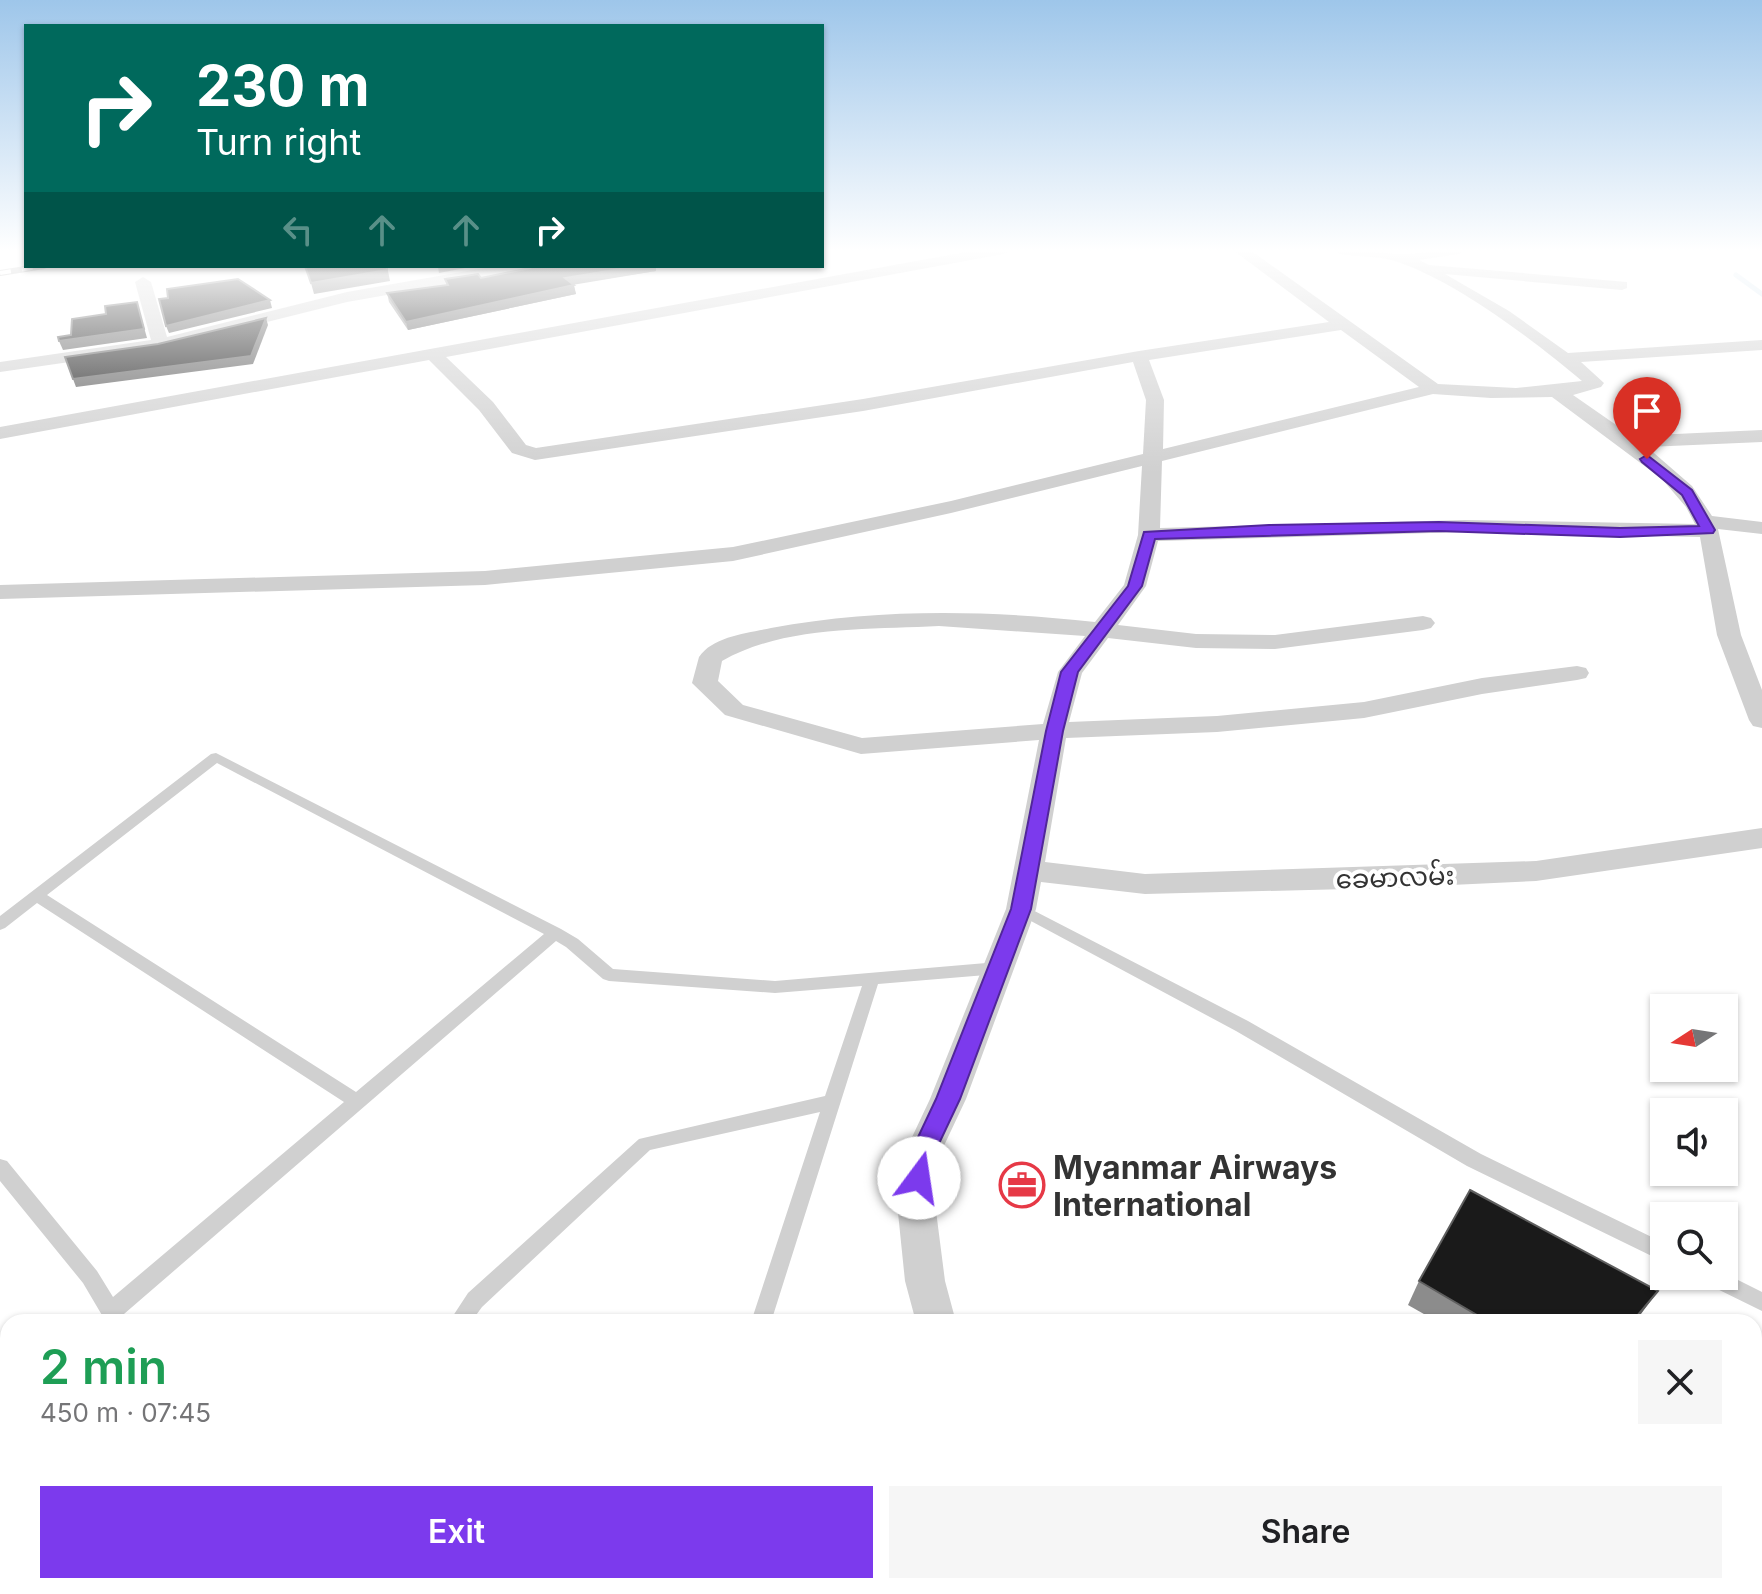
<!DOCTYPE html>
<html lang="en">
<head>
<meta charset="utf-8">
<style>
  :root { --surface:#fff; --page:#f6f6f6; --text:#202124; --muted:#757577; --accent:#7c3aed }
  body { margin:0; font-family:Inter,"Noto Sans Myanmar",sans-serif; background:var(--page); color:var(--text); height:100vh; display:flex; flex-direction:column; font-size:30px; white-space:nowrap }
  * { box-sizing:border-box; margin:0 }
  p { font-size:26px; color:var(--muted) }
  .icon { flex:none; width:44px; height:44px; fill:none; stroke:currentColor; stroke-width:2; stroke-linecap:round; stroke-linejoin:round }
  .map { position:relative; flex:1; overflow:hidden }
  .drawer { position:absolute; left:0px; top:1314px; width:1762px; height:280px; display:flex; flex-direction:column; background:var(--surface); border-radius:24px 24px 0 0; box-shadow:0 2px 6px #0004 }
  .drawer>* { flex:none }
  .hud { position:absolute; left:24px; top:24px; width:800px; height:244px; border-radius:0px; box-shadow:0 2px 6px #0004; background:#00695c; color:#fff; overflow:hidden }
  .needle { width:52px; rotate:258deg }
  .fabs { position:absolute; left:1650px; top:994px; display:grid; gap:16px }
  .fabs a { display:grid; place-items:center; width:88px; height:88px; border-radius:0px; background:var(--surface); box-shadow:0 2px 6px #0004; font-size:40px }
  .pin { position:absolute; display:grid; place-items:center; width:68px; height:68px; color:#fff; margin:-82px -34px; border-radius:50% 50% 50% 0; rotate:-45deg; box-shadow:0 0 8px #0007 }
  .pin .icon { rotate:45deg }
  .me { position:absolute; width:88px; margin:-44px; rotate:14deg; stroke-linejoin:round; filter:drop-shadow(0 0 6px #0008) }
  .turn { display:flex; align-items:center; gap:28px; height:168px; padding:0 40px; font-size:36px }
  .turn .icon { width:104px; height:104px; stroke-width:2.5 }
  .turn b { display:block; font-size:56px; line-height:68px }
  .lanes { display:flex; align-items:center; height:76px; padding:0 40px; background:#0003; justify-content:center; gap:40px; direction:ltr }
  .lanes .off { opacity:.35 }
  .round { display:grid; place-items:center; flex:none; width:84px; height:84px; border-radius:0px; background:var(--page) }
  .summary { display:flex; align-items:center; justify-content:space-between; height:136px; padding:0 40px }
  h1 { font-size:48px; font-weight:600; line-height:60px; color:#1e9e55 }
  .primary-button { display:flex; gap:16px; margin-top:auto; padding:16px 40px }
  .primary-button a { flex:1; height:92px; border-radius:0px; background:var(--accent); color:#fff; font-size:32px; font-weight:600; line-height:92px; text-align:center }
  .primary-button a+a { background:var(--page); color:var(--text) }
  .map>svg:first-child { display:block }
</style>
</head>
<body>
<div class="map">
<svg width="1762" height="1594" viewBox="0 0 1762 1594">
  <rect width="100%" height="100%" fill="#fff"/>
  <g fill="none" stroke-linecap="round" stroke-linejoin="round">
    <polyline stroke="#cfe2ee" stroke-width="5" points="1736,275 1762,294"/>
    <g fill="#d0d0d0" fill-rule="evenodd">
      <path d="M 216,753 L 561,929 L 578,939 L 613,969 L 775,981 L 998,962 L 1004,964 L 1006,968 L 1004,972 L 998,974 L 878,984 L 771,1322 L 751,1322 L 820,1112 L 650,1150 L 482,1307 L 471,1322 L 449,1322 L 468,1293 L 639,1139 L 825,1096 L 862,986 L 775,993 L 609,981 L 603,979 L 566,947 L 556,941 L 124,1314 L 127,1322 L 106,1322 L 83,1283 L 0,1181 L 0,1159 L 7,1161 L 97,1271 L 113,1297 L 344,1102 L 37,903 L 5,928 L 0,930 L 0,916 L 211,754 ZM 217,763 L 544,934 L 356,1092 L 47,895 Z"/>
      <polygon points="1021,904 1248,1021 1481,1154 1664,1243 1664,1262 1467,1166 1236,1031 1016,913 1013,909 1016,905"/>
      <polygon points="1724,1273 1762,1292 1762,1311 1703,1282 1700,1276 1724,1276"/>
    </g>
    <g fill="#d0d0d0" fill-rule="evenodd">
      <path d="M 977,250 L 1010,250 L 1003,254 L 446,357 L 493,402 L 526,445 L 536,448 L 863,399 L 1139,351 L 1329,322 L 1233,250 L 1250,250 L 1438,384 L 1516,388 L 1582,381 C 1533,340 1461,285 1401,263 C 1383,256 1359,257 1340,254 L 1333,250 L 1403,254 L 1466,250 L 1459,254 L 1419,260 L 1429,265 L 1627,282 L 1627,288 L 1622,290 L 1445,274 L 1509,311 L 1568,353 L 1762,340 L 1762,350 L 1581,362 L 1604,383 L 1601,387 L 1573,395 L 1632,436 L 1762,430 L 1762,442 L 1647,447 L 1692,486 L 1712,516 L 1762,522 L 1762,534 L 1718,529 L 1741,635 L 1762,690 L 1762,728 L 1753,726 L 1749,720 L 1717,635 L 1700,537 L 1465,532 L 1158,541 L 1146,586 L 1118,625 L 1196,634 L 1275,635 L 1423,616 L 1431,618 L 1435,623 L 1431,628 L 1423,630 L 1275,649 L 1196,648 L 1108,638 L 1082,673 L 1069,722 L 1217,716 L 1364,702 L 1482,678 L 1577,666 L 1586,668 L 1589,673 L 1586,678 L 1577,680 L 1482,694 L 1364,718 L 1217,732 L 1066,738 L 1045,862 L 1145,874 L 1536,861 L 1762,828 L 1762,848 L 1536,881 L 1387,888 L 1145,894 L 1041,882 L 1036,909 L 966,1099 L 941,1152 L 935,1203 L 945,1281 L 956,1322 L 916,1322 L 905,1281 L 897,1203 L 905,1152 L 930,1099 L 1006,909 L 1039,740 L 861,754 L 725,715 L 692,683 L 699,657 C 713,636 748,633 771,628 C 879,608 987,610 1095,622 L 1124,585 L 1138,535 L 1142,466 L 951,513 L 733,561 L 485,585 L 0,599 L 0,585 L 485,571 L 733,547 L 951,501 L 1143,454 L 1146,400 L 1133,362 L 863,411 L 535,460 L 512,453 L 479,410 L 429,360 L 0,439 L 0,427 ZM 1341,330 L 1419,387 L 1163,449 L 1164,400 L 1149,360 ZM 1433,394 L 1491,398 L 1552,397 L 1662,479 L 1686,507 L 1695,524 L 1465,520 L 1160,528 L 1162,461 ZM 939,626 L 1085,636 L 1058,672 L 1043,724 L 862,738 L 743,705 L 718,681 L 722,661 C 785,625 869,630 939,626 Z"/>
      <polygon points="496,266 530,266 522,271 347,302 160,349 0,372 0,362 151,340 135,282 143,277 151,282 167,337 347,292"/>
      <polygon points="978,1586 1026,1586 1028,1594 980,1594"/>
    </g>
    <g stroke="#888" stroke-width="6">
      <polyline id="rail" points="0,273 44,266"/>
    </g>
    <use href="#rail" stroke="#fff" stroke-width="4" stroke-dasharray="11" stroke-linecap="butt"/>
  </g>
  <g fill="#8c8c8c">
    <polygon points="527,266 656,266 656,271 573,284 576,294 408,330 389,302 387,293 447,285 445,279 481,278 528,268"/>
    <polygon points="1419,1281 1642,1314 1635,1322 1438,1322 1408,1305"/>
    <polygon points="1754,1390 1762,1395 1762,1544 1754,1538"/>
    <polygon points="1181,1586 1422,1586 1426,1594 1184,1594"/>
    <polygon points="1468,1586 1662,1586 1670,1594 1476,1594"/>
  </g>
  <g fill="#5f5f5f">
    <polygon points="387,266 390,281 314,294 311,283"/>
    <polygon points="445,266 470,266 470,267 439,273 438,267"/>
    <polygon points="638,266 656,266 656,271 566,286 565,278"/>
    <polygon points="574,285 576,294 408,330 406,322"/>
    <polygon points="270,300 272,308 169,333 166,326"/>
    <polygon points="137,302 147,338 63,350 59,341"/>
    <polygon points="266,318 268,325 253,364 76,387 73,379"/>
    <polygon points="1658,1291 1635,1322 1632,1322"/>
  </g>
  <g fill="#1a1a1a" stroke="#5f5f5f" stroke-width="2">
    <polygon points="305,266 387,266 387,270 311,283"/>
    <polygon points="529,266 638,266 565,278 574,285 406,322 387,293 448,285 445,279 478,274 481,278 530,268"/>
    <polygon points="238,279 270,300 166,326 159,299 168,298 167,289"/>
    <polygon points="137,302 144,329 59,341 58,337 71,335 72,319 106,314 105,306"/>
    <polygon points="266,318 251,356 73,379 65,357 158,344"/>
    <polygon points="1470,1190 1658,1291 1632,1322 1489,1322 1419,1281"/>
    <polygon points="1754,1390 1762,1395 1762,1509 1754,1503"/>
    <polygon points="595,1586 706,1586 721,1594 591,1594"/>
    <polygon points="1200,1586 1422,1586 1426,1594 1202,1594"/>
    <polygon points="1503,1586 1662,1586 1670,1594 1511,1594"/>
  </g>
  <linearGradient id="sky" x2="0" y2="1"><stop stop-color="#9ec6ea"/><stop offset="0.53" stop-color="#fff"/><stop offset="1" stop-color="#fff" stop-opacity="0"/></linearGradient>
  <rect width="1762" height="473" fill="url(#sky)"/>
  <polygon fill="#7c3aed" stroke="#51269a" stroke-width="2" points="1647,455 1692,490 1715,530 1713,533 1620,537 1439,531 1155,539 1142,586 1078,672 1063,731 1031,909 960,1099 935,1152 928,1185 919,1188 911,1185 907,1178 911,1152 936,1099 1011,909 1046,731 1061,672 1128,586 1144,532 1269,525 1439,522 1620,528 1699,526 1682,495 1642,462 1640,459"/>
  <defs>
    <g id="office-ring" transform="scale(2.3)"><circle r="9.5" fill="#fff" stroke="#e63946" stroke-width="1.5"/><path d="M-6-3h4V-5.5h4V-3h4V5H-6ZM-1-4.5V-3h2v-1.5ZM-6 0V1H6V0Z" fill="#e63946"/></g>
  </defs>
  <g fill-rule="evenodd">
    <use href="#office-ring" x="1022" y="1185"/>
  </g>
  <g text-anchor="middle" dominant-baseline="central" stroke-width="8" stroke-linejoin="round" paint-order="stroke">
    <g font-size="26" fill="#333" stroke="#fff">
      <text transform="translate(1395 877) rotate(-2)">ခေမာလမ်း</text>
    </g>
    <g font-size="32" font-weight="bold" fill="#333" stroke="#fff" text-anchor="start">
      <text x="1053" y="1167">Myanmar Airways<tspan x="1053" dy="37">International</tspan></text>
    </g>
  </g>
</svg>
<div class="fabs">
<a><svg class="needle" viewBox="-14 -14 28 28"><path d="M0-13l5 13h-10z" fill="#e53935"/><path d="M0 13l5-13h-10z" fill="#757577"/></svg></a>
<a><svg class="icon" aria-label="sound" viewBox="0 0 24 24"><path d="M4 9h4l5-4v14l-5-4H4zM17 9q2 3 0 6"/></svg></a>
<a><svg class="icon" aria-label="search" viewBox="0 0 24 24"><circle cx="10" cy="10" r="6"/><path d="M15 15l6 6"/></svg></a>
</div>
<div class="pin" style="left:1647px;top:459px;background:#d93025"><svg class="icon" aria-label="arrive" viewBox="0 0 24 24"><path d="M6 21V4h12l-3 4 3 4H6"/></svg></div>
<svg class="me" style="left:919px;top:1178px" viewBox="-20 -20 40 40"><circle r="19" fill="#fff"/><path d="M0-13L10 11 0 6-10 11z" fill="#7c3aed"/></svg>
<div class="hud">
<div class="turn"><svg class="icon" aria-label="right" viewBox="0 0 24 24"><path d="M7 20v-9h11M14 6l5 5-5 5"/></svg><div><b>230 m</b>Turn right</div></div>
<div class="lanes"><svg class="icon off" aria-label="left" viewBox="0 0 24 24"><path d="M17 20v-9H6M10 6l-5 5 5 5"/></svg><svg class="icon off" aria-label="ahead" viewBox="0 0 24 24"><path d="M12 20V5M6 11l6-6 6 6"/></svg><svg class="icon off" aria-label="ahead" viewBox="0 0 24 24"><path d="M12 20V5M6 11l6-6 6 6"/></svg><svg class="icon" aria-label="right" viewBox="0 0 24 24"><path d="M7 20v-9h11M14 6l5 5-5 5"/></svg></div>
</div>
<section class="drawer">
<div class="summary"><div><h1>2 min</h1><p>450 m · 07:45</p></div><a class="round"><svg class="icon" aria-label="close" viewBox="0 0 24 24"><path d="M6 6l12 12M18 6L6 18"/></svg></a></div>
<div class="primary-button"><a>Exit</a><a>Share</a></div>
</section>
</div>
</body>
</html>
